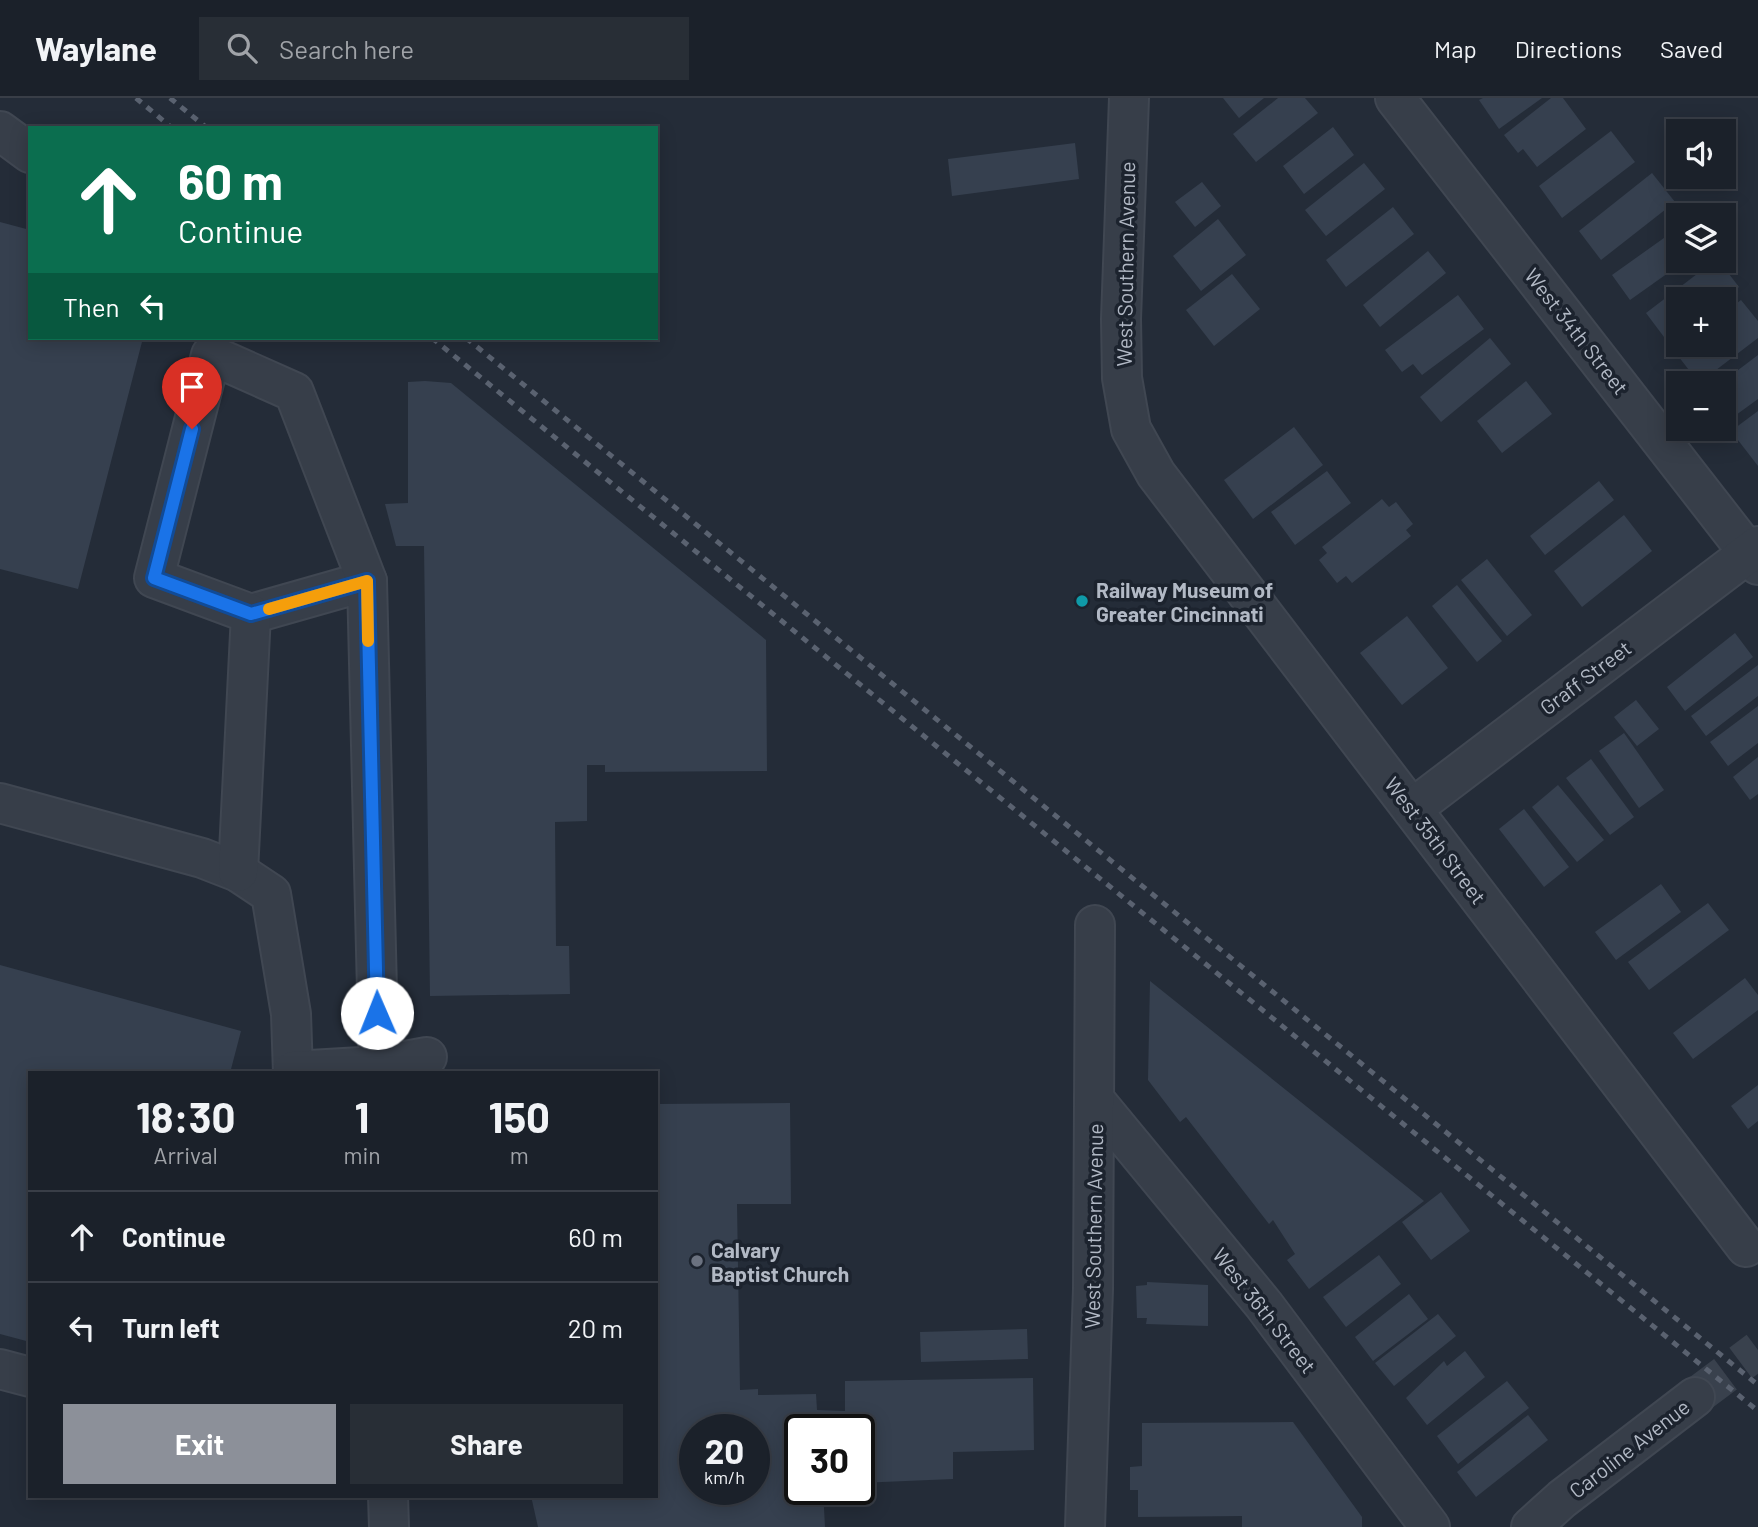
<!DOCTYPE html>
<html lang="en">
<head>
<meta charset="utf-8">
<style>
  :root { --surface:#1b212a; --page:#282e36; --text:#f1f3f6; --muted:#a0a3a8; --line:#393e47; --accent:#8c9099 }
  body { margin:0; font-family:Barlow,sans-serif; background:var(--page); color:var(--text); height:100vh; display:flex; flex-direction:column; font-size:26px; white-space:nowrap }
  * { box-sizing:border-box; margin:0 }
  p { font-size:23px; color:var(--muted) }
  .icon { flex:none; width:38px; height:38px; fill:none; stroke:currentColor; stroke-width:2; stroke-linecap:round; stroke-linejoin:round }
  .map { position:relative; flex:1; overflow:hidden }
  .drawer { position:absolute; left:28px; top:973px; width:630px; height:427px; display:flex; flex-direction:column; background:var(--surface); border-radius:0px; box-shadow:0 4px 18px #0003,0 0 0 2px var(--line) }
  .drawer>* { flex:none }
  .hud { position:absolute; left:28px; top:28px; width:630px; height:214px; border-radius:0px; box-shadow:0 4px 18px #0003,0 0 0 2px var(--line); background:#0b6e4f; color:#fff; overflow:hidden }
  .controls { position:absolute; left:1666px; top:21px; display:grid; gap:14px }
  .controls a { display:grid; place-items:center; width:70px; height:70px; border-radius:0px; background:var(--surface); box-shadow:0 4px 18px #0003,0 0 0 2px var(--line); font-size:35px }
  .speed { position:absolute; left:679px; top:1316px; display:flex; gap:14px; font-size:35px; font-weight:700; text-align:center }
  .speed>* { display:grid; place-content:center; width:91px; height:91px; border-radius:50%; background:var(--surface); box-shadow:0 4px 18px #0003,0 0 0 2px var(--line); line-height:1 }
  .speed small { font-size:18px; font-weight:400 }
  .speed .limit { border:4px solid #111; border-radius:10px; background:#fff; color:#111 }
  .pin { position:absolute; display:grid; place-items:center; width:60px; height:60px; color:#fff; margin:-72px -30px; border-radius:50% 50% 50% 0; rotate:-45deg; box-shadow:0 0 7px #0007 }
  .pin .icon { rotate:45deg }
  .me { position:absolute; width:77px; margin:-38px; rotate:359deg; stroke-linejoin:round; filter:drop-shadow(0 0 5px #0008) }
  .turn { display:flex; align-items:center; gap:24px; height:147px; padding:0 35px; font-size:32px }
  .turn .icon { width:91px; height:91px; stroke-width:2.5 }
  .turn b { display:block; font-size:49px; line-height:60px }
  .then { display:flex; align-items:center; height:66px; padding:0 35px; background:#0003; gap:14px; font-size:26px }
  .eta { display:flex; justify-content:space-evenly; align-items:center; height:119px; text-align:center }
  .eta b { font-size:42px; font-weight:700; line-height:49px }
  .action { display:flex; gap:14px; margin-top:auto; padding:14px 35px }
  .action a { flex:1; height:80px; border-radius:0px; background:var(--accent); color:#fff; font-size:28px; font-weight:700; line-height:80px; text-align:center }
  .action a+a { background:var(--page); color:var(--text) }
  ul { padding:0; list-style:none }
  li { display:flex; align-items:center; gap:21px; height:91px; padding:0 35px; border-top:2px solid var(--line) }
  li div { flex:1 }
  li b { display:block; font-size:26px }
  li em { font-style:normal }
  header { display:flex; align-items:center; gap:42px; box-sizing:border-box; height:98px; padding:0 35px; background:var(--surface); border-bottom:2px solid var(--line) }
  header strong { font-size:33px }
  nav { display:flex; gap:38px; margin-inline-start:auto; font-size:24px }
  .search { width:490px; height:63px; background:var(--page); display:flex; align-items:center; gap:18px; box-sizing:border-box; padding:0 24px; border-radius:0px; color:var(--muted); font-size:26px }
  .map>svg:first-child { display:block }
</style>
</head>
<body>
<header>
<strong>Waylane</strong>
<div class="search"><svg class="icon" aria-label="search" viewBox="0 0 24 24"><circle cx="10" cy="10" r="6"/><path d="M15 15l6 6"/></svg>Search here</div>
<nav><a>Map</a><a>Directions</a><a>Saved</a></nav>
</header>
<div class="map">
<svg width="1758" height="1429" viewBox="0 0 1758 1429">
  <rect width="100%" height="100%" fill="#242c38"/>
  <g fill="#36404f" fill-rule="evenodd">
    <polygon points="1223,0 1264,0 1239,20"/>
    <polygon points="1278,0 1305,0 1318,15 1256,64 1233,36"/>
    <polygon points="1483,0 1542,0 1499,31 1479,2"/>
    <polygon points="1551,0 1563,0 1586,31 1537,69 1523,51 1518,55 1504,37"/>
    <polygon points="1333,29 1354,57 1304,96 1283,68"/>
    <polygon points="1611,33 1635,64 1562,120 1539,88"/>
    <polygon points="1075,45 1079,81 952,98 948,61"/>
    <polygon points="1364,65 1385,91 1326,138 1305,112"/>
    <polygon points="1652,75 1675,104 1601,162 1579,133"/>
    <polygon points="1202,84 1221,108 1195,129 1175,104"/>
    <polygon points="1393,109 1414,136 1346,189 1326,162"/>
    <polygon points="1218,121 1246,157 1201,193 1173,158"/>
    <polygon points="0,124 30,132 30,240 143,240 78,491 0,471"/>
    <polygon points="1678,130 1678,163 1685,163 1630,202 1612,177"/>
    <polygon points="1428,153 1446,175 1380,229 1363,207"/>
    <polygon points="1714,163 1719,163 1739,189 1722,201 1678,201 1678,235 1667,243 1646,215"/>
    <polygon points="1232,176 1260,211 1214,248 1186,212"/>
    <polygon points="1458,197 1484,231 1422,277 1413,266 1402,274 1385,252"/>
    <polygon points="1741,202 1758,223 1758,240 1699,285 1675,254 1684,247 1724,247 1724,215"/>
    <polygon points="1490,240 1511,266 1441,324 1420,299"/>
    <polygon points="1758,257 1758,301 1725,325 1724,285 1721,285"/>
    <polygon points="425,283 451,285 766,542 767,673 605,674 605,667 587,667 587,723 555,724 556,848 569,848 570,896 430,898 424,448 396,448 385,406 408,405 408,284"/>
    <polygon points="1526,283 1552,316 1502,355 1477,323"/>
    <polygon points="1758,313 1758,368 1731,333"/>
    <polygon points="1294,329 1323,367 1253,421 1224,382"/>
    <polygon points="1327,373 1351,405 1295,447 1271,414"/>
    <polygon points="1599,383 1614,402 1545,457 1530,438"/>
    <polygon points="1382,401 1389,409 1396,404 1413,426 1406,432 1411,438 1352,485 1346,478 1337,485 1319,462 1327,455 1322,449"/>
    <polygon points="1624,417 1652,453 1582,509 1554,473"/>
    <polygon points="1487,461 1532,517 1507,538 1461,482"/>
    <polygon points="1457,487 1502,543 1477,564 1432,508"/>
    <polygon points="1407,518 1448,570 1402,607 1360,555"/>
    <polygon points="1735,535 1753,559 1685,613 1667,589"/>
    <polygon points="1758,567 1758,598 1706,638 1691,618"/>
    <polygon points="1636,602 1659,631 1637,648 1614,619"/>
    <polygon points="1758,608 1758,645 1728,668 1710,644"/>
    <polygon points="1624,635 1664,692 1639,710 1599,653"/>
    <polygon points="1758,659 1758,696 1750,702 1733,679"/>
    <polygon points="1591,661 1634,719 1610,737 1566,680"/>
    <polygon points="1558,687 1604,742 1577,764 1532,709"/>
    <polygon points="1524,711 1569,769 1544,789 1499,731"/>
    <polygon points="1661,786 1681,814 1616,862 1595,834"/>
    <polygon points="1708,805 1729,832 1649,892 1628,864"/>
    <polygon points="0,867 241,933 230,975 30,975 30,1244 0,1236"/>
    <polygon points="1745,880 1758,897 1758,912 1693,961 1673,935"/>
    <polygon points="1150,883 1412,1093 1424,1103 1309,1191 1287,1162 1295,1156 1273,1122 1269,1126 1186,1019 1180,1024 1148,982"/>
    <polygon points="1758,987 1758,1023 1748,1031 1731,1008"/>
    <path d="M 790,1005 L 791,1106 L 737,1106 L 740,1292 L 758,1291 L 758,1297 L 816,1296 L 817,1312 L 845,1313 L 845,1283 L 1033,1280 L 1034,1352 L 953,1354 L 953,1381 L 859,1385 L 859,1332 L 800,1332 L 800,1391 L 823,1391 L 825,1429 L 538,1429 L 531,1398 L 656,1398 L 656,1006 ZM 695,1332 L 754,1332 L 754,1391 L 695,1391 Z"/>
    <polygon points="1441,1094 1470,1133 1431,1162 1402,1124"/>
    <polygon points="1379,1157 1401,1186 1346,1229 1323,1199"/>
    <polygon points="1147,1184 1208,1187 1208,1228 1146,1226 1147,1220 1137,1220 1136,1188 1147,1187"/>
    <polygon points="1409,1196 1428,1221 1373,1263 1355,1239"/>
    <polygon points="1438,1216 1456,1238 1394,1288 1375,1265"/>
    <polygon points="1027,1231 1028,1261 921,1264 920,1234"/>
    <polygon points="1465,1253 1485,1279 1427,1327 1406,1300 1444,1263 1447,1268"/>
    <polygon points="1507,1283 1529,1310 1458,1366 1437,1338"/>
    <polygon points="1528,1317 1548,1342 1476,1399 1457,1374"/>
    <polygon points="1293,1324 1362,1419 1362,1429 1242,1429 1242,1418 1138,1419 1138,1392 1130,1392 1130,1369 1142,1368 1142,1325"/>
  </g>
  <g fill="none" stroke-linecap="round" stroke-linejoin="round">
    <polyline stroke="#39414d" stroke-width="38" stroke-dasharray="38 19" stroke-linecap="butt" points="1695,1299 1758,1252"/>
    <g stroke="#404752" stroke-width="42">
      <g id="minor">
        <polyline points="1129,0 1121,221 1122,280 1131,331 1156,376 1746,1149"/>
        <polyline points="1395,0 1758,467"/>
        <polyline points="0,33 30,55"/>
        <polyline points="251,516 367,483"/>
        <polyline points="0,705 202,760 238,774 271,796 291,916 293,975"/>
        <polyline points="1413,710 1758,448"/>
        <polyline points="238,774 251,516 154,480 211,257 294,294 367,483 379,975"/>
        <polyline points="293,973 378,968 427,959"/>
        <polyline points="1094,1001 1264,1207 1430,1429"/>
        <polyline points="0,1271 30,1279"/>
        <polyline points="388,1398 389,1429"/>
        <polyline points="1085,1429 1093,1191 1095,827"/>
        <polyline points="1531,1429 1562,1401 1695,1299"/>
      </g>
    </g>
    <use href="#minor" stroke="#373e49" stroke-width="38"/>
    <g stroke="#5a6270" stroke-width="5" stroke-dasharray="7 7" stroke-linecap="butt">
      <polyline points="136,0 172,30"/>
      <polyline points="170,0 207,30"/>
      <polyline points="432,240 1758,1313"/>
      <polyline points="466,240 1758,1287"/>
    </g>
  </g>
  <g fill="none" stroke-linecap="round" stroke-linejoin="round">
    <g stroke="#114b97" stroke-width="18">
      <polyline id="route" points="192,331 154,480 251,516 367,483 377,915"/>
    </g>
    <use href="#route" stroke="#1a73e8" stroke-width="12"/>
    <polyline stroke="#f59e0b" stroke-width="12" points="269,511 367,483 368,543"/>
  </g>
  <circle fill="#0f9aa8" stroke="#1c232e" stroke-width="2.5" cx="1082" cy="503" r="7"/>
  <circle fill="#6b7280" stroke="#1c232e" stroke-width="2.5" cx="697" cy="1163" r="7"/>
  <g text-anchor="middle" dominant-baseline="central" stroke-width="7" stroke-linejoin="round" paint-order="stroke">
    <g font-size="21" fill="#b2b9c5" stroke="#1c232e">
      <text transform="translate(1125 166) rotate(-89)">West Southern Avenue</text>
      <text transform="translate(1577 233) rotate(52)">West 34th Street</text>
      <text transform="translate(1585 579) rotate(-37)">Graff Street</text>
      <text transform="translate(1436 742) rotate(53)">West 35th Street</text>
      <text transform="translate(1093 1128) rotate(-89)">West Southern Avenue</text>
      <text transform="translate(1265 1212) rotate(52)">West 36th Street</text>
      <text transform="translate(1629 1350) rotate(-38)">Caroline Avenue</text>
    </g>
    <g font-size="21" font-weight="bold" fill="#b2b9c5" stroke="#1c232e" text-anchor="start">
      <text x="1096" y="491">Railway Museum of<tspan x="1096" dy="24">Greater Cincinnati</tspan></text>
      <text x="711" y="1151">Calvary<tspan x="711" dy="24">Baptist Church</tspan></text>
    </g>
  </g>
</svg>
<div class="controls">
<a><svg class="icon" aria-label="sound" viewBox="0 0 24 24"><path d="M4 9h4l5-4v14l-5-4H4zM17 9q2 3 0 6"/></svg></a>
<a><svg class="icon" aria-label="layers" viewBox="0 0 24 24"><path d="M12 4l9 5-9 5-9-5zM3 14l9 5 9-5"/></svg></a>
<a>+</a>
<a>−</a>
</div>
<div class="speed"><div>20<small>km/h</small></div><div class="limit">30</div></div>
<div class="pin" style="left:192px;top:331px;background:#d93025"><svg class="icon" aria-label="arrive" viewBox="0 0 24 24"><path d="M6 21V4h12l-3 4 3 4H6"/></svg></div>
<svg class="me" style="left:377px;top:915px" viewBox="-20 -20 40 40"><circle r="19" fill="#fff"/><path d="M0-13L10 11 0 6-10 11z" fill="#1a73e8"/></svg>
<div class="hud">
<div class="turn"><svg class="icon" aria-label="ahead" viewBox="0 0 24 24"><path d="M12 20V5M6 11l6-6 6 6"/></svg><div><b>60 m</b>Continue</div></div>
<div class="then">Then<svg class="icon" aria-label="left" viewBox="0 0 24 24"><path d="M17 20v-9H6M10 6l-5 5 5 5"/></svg></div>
</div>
<section class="drawer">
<div class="eta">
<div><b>18:30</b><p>Arrival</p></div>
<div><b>1</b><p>min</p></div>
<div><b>150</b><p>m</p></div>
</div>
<ul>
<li><svg class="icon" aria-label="ahead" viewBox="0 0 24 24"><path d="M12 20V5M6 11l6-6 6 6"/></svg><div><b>Continue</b></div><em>60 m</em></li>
<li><svg class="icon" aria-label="left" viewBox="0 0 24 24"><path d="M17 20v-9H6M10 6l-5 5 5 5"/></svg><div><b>Turn left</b></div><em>20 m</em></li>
</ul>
<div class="action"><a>Exit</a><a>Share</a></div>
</section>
</div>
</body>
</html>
